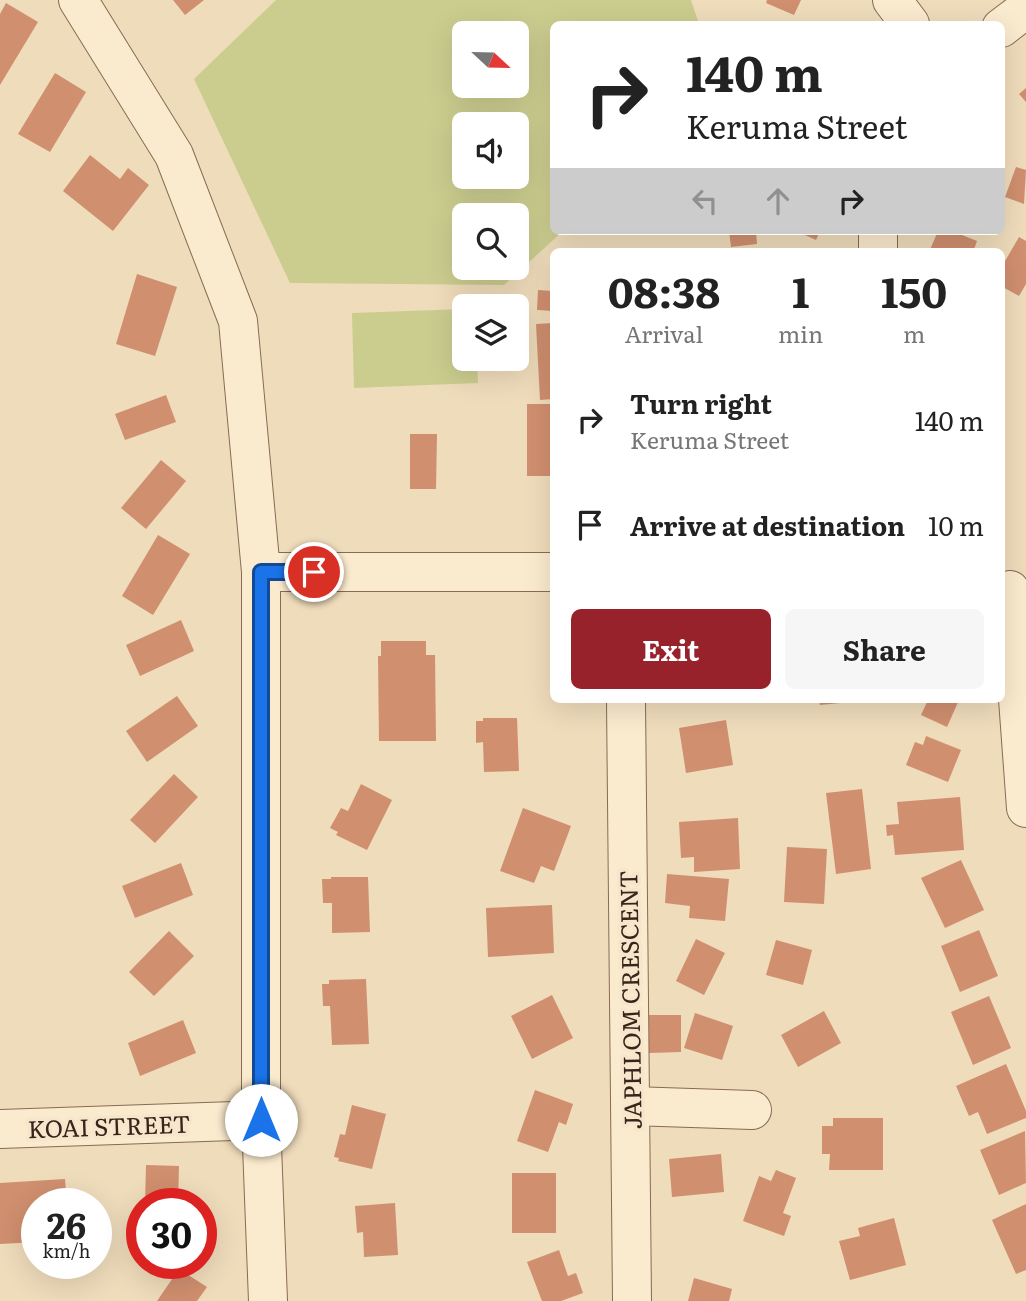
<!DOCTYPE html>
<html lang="en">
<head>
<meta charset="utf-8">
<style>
  :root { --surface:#fff; --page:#f6f6f6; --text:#222; --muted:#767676; --accent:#98222c }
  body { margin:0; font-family:Literata,serif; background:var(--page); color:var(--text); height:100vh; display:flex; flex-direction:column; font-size:26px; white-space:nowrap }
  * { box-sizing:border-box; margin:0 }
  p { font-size:23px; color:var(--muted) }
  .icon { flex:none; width:38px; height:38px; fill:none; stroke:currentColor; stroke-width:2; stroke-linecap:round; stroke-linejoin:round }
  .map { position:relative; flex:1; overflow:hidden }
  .drawer { position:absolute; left:550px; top:248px; width:455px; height:455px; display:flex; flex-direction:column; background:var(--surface); border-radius:10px; box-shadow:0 7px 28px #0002 }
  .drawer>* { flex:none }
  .top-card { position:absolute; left:550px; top:21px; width:455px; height:214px; border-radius:10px; box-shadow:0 7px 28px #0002; background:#fff; color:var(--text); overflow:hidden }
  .needle { width:46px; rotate:112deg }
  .buttons { position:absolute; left:452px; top:21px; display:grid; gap:14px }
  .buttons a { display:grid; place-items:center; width:77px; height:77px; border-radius:10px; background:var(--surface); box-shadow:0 7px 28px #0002; font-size:35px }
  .speed { position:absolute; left:21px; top:1188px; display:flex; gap:14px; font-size:35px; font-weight:700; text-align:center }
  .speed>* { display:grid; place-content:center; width:91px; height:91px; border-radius:50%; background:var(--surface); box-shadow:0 7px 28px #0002; line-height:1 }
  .speed small { font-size:18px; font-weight:400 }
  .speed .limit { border:10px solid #d22; background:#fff; color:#111 }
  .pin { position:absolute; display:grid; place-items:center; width:60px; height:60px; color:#fff; margin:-30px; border:4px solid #fff; border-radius:50%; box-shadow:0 2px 7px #0007 }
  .me { position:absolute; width:77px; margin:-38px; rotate:0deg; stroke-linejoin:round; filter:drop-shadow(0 0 5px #0008) }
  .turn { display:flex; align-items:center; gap:24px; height:147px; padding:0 21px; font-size:32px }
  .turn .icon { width:91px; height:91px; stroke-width:2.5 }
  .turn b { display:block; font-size:49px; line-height:60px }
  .lanes { display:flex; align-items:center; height:66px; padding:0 21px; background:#0003; justify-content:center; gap:35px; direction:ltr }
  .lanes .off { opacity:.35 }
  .eta { display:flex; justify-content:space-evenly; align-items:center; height:119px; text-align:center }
  .eta b { font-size:42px; font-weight:700; line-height:49px }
  .button { display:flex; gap:14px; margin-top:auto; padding:14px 21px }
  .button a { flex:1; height:80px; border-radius:10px; background:var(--accent); color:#fff; font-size:28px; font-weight:700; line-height:80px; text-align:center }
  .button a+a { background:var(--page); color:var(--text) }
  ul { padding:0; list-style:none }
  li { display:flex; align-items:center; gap:21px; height:105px; padding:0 21px }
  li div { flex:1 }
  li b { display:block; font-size:26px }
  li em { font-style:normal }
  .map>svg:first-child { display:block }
</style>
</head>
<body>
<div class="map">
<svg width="1026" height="1301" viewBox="0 0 1026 1301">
  <rect width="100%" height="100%" fill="#efdcbb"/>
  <g fill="#cbcd8f" fill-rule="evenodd">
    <path d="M 276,0 L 691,0 L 699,24 L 553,24 L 553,231 L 563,231 L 504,285 L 290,283 L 194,79 ZM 464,33 L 516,33 L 516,86 L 464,86 ZM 464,124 L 516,124 L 516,177 L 464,177 ZM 464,215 L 516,215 L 516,268 L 464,268 Z"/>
    <polygon points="464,309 464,359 477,359 478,383 354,388 352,313"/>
  </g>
  <g fill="#d08f6f">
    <polygon points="173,0 204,0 185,15"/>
    <polygon points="767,0 801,0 794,15 766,3"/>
    <polygon points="6,3 38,22 0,85 0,14"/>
    <polygon points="55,73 86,92 50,152 18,134"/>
    <polygon points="1026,88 1026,102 1019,94"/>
    <polygon points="90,155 120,179 128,168 149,185 113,231 63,191"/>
    <polygon points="1016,167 1026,170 1024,204 1005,197"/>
    <polygon points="729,231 756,231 757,244 731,247"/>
    <polygon points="796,231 820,231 816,240"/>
    <polygon points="938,231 952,231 977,241 973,252 929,252"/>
    <polygon points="1019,237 1026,241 1026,284 1019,296 1001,286 1001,268"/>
    <polygon points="137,274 177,287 155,356 116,344"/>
    <polygon points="538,290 553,291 553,311 537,310"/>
    <polygon points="553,323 553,399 540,400 536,324"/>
    <polygon points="166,395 176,422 125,440 115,414"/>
    <rect x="527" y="404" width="26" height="72"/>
    <polygon points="410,434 437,434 436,489 410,489"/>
    <polygon points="161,460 186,481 146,529 121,508"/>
    <polygon points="158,535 190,554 153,615 122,596"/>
    <polygon points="181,620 194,651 140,676 126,645"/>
    <polygon points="381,641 426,641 426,655 435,655 436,741 379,741 378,656 381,656"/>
    <polygon points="177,696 198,726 147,762 126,731"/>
    <polygon points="819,700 850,700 850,702 820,705"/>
    <polygon points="928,700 959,700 947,727 921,715"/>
    <polygon points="483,718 517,718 519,771 484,772 483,742 476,743 476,721 483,721"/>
    <polygon points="726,720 733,765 686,773 679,728"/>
    <polygon points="926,736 961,750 948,782 906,765 915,742 923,745"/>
    <polygon points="174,774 198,797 155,843 130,820"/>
    <polygon points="361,784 392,800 367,850 336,835 338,832 330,828 341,808 348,811"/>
    <polygon points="862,789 871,869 836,874 826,793"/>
    <polygon points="960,797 964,850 895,855 893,835 887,836 886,825 899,824 897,802"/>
    <polygon points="523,808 571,826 554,871 541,866 534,883 500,871"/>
    <polygon points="738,818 740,869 694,872 694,857 681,858 679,822"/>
    <polygon points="787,847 827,849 824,904 784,902"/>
    <polygon points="961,860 984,910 945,928 921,878"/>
    <polygon points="181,863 193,895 135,918 122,886"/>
    <polygon points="667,874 729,879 725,921 689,918 690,906 665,903"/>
    <polygon points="331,877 368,877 370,932 332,933 332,903 323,903 322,879 331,879"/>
    <polygon points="552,905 554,953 488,957 486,908"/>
    <polygon points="979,930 998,976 960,992 941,946"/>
    <polygon points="169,931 194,956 154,996 129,972"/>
    <polygon points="696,939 725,953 704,995 676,981"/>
    <polygon points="776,940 812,950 803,985 766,975"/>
    <polygon points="366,979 369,1044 332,1045 330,1006 323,1006 322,984 329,984 329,980"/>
    <polygon points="552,995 573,1038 532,1059 511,1016"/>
    <polygon points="989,996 1011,1048 973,1065 951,1012"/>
    <polygon points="824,1011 841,1043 798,1067 781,1035"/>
    <polygon points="695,1013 733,1026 722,1060 684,1048"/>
    <polygon points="649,1015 681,1015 681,1052 649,1053"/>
    <polygon points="183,1020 196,1053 140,1076 128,1043"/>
    <polygon points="1006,1064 1026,1111 1026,1118 987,1134 978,1112 969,1116 956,1086"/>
    <polygon points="535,1090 573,1104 566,1125 559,1122 548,1152 517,1141"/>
    <polygon points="352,1105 386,1114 372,1169 338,1161 339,1158 334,1157 340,1134 345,1135"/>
    <polygon points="833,1118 883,1118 883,1170 829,1170 830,1154 822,1154 822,1126 833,1126"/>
    <polygon points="1025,1131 1026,1183 999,1195 980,1150"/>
    <polygon points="721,1154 724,1192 672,1197 669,1159"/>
    <polygon points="146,1165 179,1166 178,1204 145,1204"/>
    <polygon points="776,1170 796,1178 783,1213 791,1216 784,1236 743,1221 759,1176 771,1181"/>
    <rect x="512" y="1173" width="44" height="60"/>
    <polygon points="65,1179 67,1204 37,1204 37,1242 0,1244 0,1183"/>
    <polygon points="395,1203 398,1255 364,1257 363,1232 357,1233 355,1206"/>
    <polygon points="1026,1204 1026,1270 1016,1274 992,1220"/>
    <polygon points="894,1218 906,1265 850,1280 839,1241 860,1236 858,1228"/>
    <polygon points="559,1250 568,1276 576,1273 583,1293 561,1301 542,1301 527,1262"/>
    <polygon points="179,1269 207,1287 197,1301 157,1301"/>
    <polygon points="694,1278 732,1289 729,1301 688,1301"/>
  </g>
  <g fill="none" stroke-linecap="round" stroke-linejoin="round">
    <g stroke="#876b54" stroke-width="40">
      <g id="minor">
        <polyline points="78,0 174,155 238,321 261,572 261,1120 268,1301"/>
        <polyline points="892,0 910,24"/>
        <polyline points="1001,28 1026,9"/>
        <polyline points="878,231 878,252"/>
        <polyline points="261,572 553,572"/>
        <polyline points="1010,590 1026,808"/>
        <polyline points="626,700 632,1301"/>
        <polyline points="631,1106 752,1110"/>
        <polyline points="0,1129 261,1120"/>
      </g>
    </g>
    <use href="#minor" stroke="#faeace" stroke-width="38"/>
  </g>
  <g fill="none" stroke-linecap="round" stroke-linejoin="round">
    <g stroke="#114b97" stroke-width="18">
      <polyline id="route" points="261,1120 261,572 314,572"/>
    </g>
    <use href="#route" stroke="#1a73e8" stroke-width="12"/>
  </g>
  <g text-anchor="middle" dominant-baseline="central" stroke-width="7" stroke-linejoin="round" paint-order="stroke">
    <g font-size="24" fill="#35251a" stroke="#f7e6cb">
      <text transform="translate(629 1000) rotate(-91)">JAPHLOM CRESCENT</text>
      <text transform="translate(109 1125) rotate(-2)">KOAI STREET</text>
    </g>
  </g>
</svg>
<div class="buttons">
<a><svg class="needle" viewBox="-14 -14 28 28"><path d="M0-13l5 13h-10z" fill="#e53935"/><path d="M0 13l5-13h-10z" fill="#767676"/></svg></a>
<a><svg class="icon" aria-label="sound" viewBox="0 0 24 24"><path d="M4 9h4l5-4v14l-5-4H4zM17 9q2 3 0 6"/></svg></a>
<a><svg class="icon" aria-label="search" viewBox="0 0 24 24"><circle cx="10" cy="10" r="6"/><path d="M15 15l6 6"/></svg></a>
<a><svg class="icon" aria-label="layers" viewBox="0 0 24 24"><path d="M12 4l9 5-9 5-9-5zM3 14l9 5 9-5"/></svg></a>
</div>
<div class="speed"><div>26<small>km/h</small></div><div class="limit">30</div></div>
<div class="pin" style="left:314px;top:572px;background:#d93025"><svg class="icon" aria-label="arrive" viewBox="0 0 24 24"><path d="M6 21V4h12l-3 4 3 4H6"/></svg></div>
<svg class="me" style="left:261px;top:1120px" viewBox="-20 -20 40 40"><circle r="19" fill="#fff"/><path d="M0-13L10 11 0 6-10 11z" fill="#1a73e8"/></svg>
<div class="top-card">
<div class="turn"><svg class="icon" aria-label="right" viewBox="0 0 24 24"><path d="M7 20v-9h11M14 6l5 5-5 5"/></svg><div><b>140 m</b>Keruma Street</div></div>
<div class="lanes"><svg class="icon off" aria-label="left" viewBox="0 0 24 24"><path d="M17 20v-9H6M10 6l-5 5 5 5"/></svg><svg class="icon off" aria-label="ahead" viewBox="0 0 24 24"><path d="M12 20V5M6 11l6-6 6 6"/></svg><svg class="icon" aria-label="right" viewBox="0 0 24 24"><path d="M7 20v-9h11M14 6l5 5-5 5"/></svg></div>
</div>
<section class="drawer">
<div class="eta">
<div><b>08:38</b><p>Arrival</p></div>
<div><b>1</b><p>min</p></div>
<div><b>150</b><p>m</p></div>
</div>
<ul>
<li><svg class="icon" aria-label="right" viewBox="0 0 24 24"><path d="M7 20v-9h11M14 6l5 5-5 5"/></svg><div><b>Turn right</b><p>Keruma Street</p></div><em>140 m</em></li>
<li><svg class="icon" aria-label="arrive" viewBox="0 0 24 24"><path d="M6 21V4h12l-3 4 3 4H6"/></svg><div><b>Arrive at destination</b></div><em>10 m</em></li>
</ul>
<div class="button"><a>Exit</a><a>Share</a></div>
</section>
</div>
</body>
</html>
